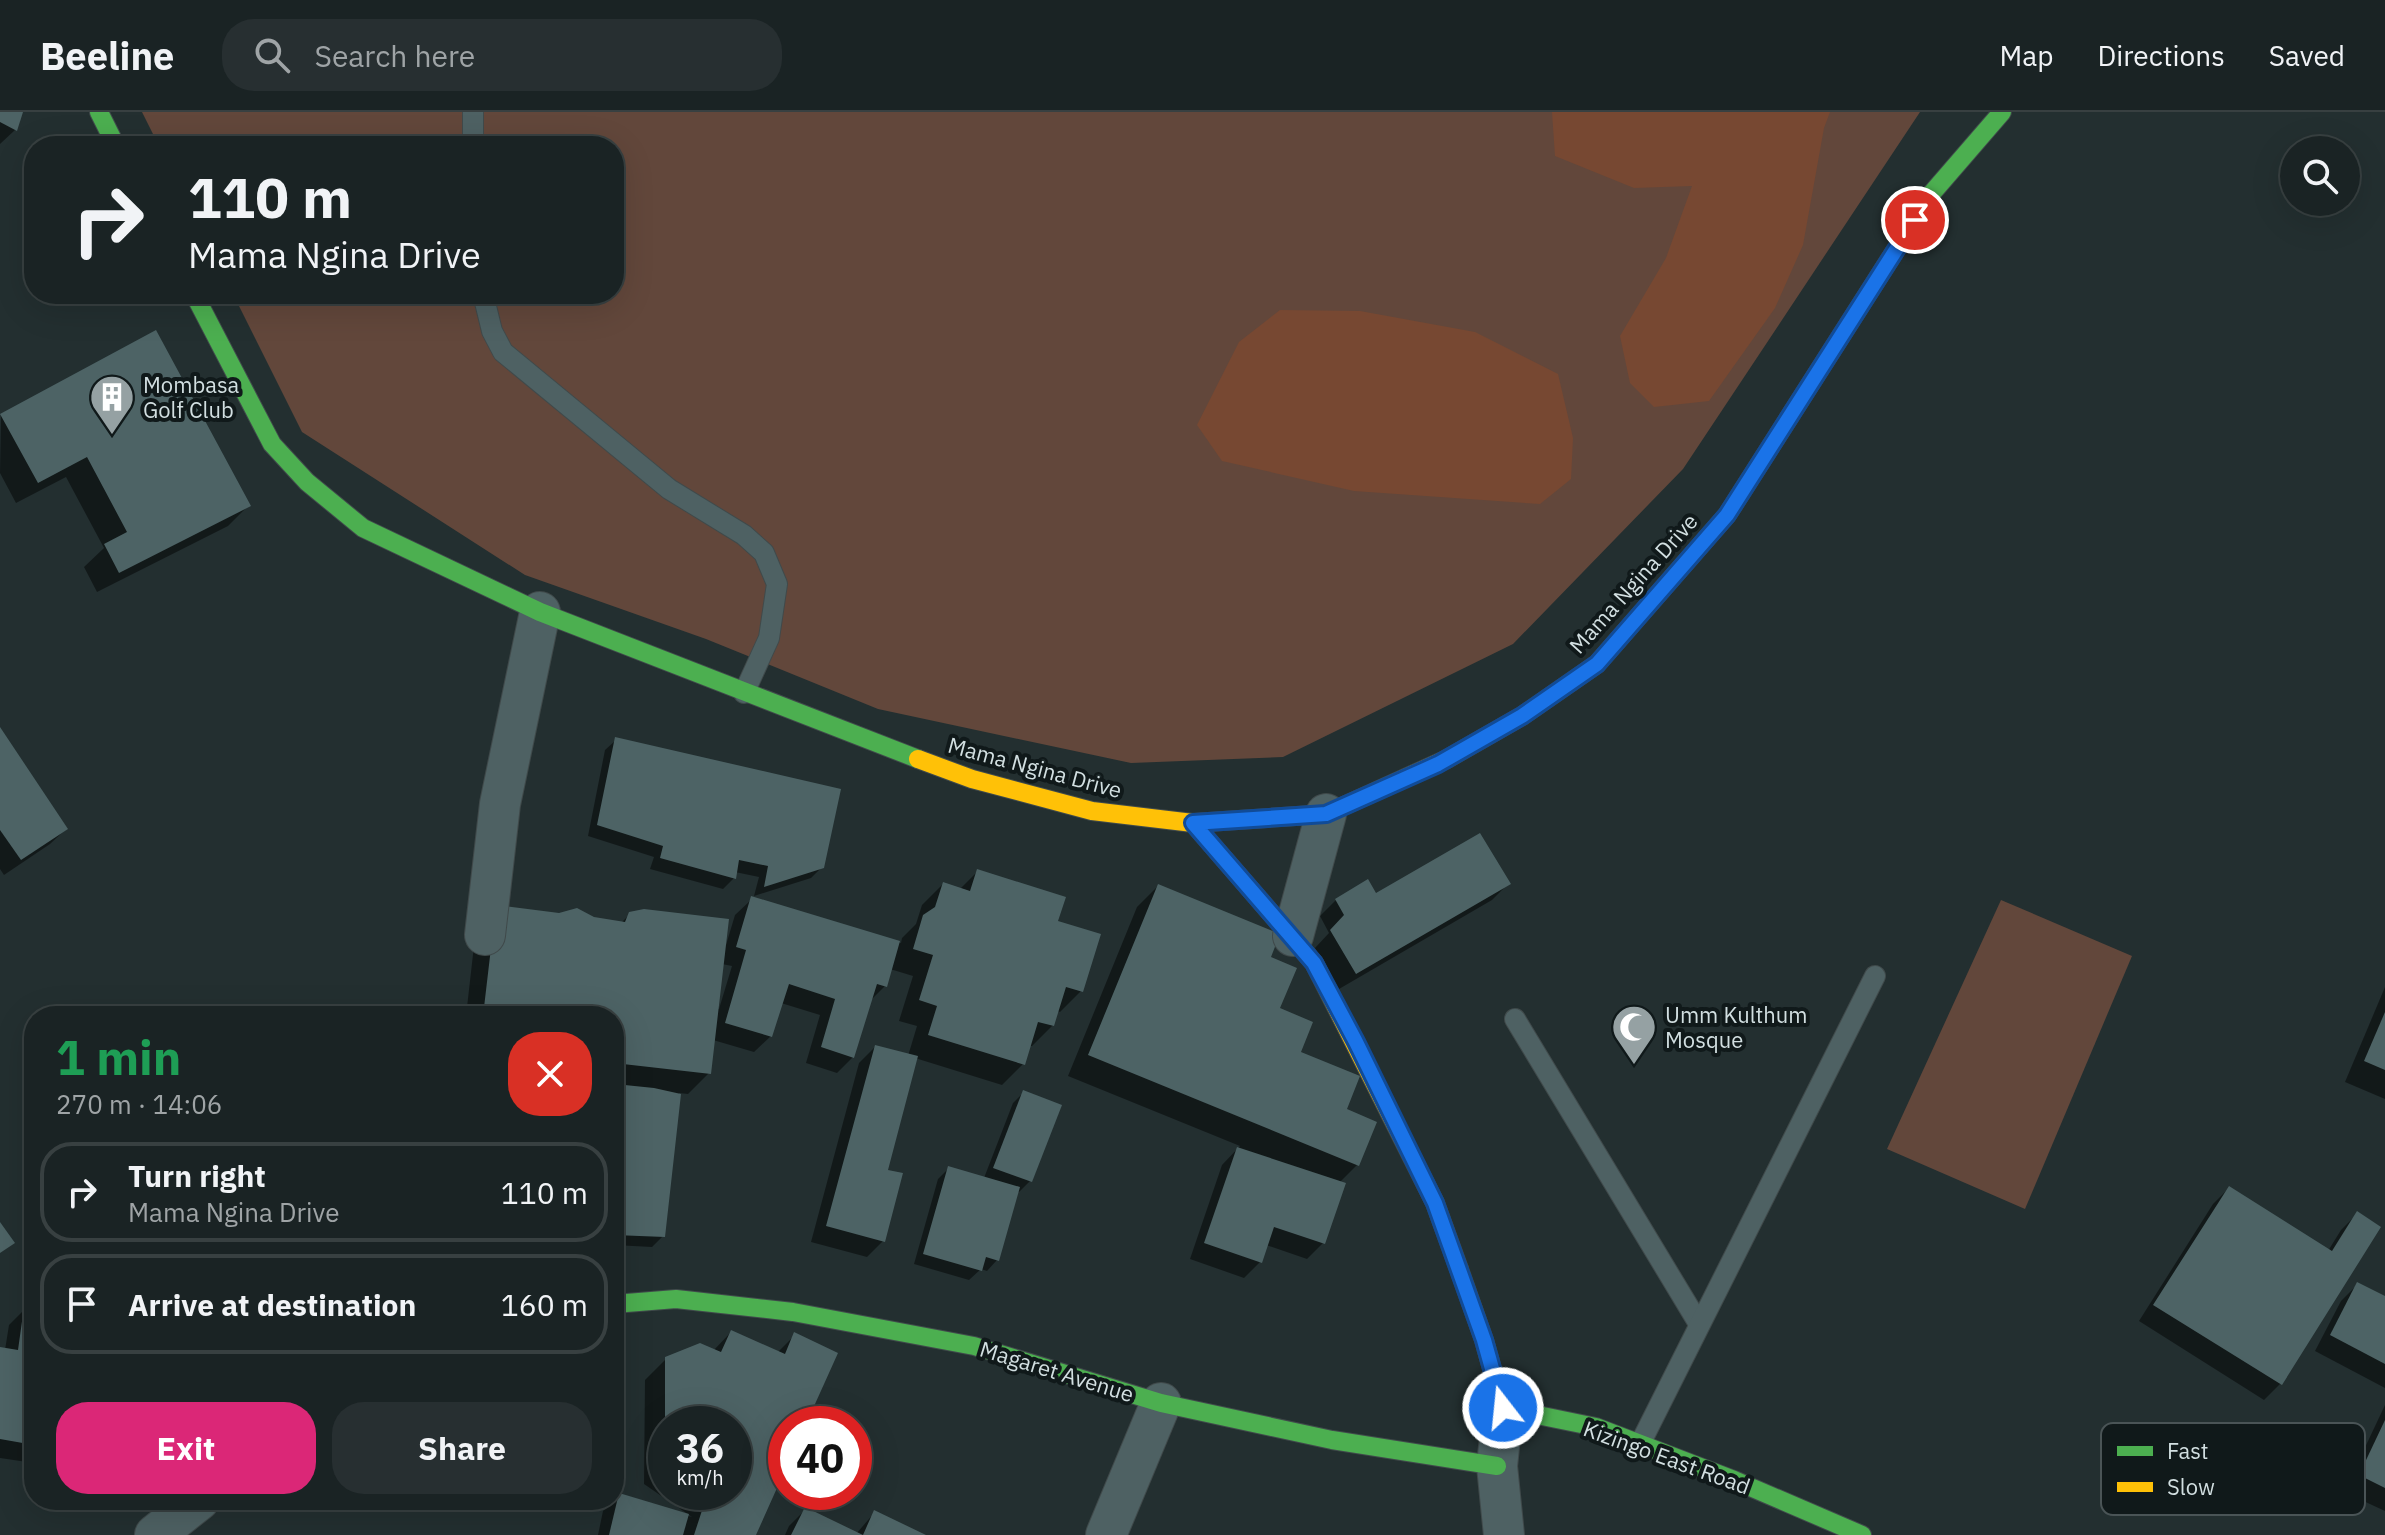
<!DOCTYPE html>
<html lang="en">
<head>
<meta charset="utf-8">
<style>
  :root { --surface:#1a2324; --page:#272f31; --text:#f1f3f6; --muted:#9fa4a6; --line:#384041; --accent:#db2777 }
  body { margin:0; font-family:"IBM Plex Sans",sans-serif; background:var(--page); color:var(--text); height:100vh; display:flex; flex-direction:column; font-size:30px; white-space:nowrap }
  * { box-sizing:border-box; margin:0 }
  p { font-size:26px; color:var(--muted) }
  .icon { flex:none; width:44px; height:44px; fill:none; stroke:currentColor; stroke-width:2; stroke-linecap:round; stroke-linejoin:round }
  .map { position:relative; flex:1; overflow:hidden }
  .panel { position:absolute; left:24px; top:894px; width:600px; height:504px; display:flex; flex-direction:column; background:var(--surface); border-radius:32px; box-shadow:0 8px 32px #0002,0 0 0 2px var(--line) }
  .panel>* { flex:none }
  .banner { position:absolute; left:24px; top:24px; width:600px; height:168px; border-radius:32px; box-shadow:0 8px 32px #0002,0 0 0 2px var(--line); background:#1a2324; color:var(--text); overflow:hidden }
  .buttons { position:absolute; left:2280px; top:24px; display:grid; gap:16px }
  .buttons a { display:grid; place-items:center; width:80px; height:80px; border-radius:50%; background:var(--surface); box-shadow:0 8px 32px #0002,0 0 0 2px var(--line); font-size:40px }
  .speed { position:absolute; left:648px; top:1294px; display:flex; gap:16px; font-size:40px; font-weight:700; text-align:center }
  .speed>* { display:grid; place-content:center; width:104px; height:104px; border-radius:50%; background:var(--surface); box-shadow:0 8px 32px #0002,0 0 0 2px var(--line); line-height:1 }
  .speed small { font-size:20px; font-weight:400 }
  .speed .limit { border:12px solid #d22; background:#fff; color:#111 }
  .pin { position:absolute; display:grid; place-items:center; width:68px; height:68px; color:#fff; margin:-34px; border:4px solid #fff; border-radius:50%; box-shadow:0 2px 8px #0007 }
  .me { position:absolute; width:88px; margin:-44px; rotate:344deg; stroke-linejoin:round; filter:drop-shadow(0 0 6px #0008) }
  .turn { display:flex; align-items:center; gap:28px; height:168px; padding:0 32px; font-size:36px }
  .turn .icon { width:104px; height:104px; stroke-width:2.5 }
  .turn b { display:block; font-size:56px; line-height:68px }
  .round { display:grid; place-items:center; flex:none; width:84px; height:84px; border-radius:32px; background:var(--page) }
  .headline { display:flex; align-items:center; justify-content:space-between; height:136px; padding:0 32px }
  h1 { font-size:48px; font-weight:700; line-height:60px; color:#1e9e55 }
  .primary-button { display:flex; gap:16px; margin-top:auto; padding:16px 32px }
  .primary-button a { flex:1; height:92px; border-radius:32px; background:var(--accent); color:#fff; font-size:32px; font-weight:700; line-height:92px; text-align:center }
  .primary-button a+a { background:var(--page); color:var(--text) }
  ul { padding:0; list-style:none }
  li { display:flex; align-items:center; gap:24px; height:100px; margin:0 16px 12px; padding:0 16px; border:4px solid var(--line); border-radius:32px }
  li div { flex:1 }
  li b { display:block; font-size:30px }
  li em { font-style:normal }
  header { display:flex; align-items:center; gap:48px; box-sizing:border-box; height:112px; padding:0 40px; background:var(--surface); border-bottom:2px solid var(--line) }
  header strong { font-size:38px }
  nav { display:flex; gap:44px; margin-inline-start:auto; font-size:28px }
  .search { width:560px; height:72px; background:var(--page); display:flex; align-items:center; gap:20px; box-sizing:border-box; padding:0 28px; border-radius:32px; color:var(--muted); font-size:30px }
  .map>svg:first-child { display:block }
</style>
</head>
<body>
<header>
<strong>Beeline</strong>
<div class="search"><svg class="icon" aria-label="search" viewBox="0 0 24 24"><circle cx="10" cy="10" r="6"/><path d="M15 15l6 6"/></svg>Search here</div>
<nav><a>Map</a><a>Directions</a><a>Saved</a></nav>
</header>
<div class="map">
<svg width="2385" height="1423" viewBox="0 0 2385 1423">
  <rect width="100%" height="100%" fill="#232f30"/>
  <g fill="#62473b">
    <polygon points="142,0 1920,0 1683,357 1513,532 1283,645 1131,651 878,597 706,527 525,463 302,320 233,182 614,182 614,34 159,34"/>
    <polygon points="2001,788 2132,844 2025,1097 1887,1037"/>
  </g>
  <g fill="#774832">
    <polygon points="1552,0 1830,0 1824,16 1803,133 1775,196 1709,289 1654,295 1630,271 1620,224 1666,146 1692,74 1634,76 1555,44"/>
    <polygon points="1280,198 1360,199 1475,220 1558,262 1573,326 1571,367 1540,392 1354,379 1222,349 1197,313 1239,230"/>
  </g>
  <g fill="#0007" fill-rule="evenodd">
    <polygon points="0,0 21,0 15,18 0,32"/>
    <polygon points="1,303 249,393 228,414 97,480 84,455 104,436 66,365 16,391 0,361"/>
    <polygon points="0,619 66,717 50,732 4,763 0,757"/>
    <polygon points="616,628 822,755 811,766 754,784 759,765 735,760 734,766 723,777 650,757 654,745 588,724 605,638"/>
    <path d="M 977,760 L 1056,810 L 1081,879 L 1060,900 L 1057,899 L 1053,913 L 1032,934 L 1028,934 L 1023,952 L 1002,973 L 915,946 L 885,1059 L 883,1129 L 867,1145 L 811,1130 L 859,951 L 875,935 L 908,944 L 917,914 L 899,909 L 913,864 L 890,857 L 885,874 L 869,890 L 853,945 L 837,961 L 806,951 L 820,903 L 781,891 L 771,924 L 754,940 L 713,928 L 709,961 L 688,982 L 679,981 L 663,1124 L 652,1135 L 614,1133 L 614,976 L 616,974 L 614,974 L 614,904 L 466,904 L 476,816 L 593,807 L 621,811 L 630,802 L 726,833 L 735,803 L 752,787 L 901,831 L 902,826 L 916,812 L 922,793 L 943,772 L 960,777 ZM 722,852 L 732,854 L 719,897 L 717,897 Z"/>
    <polygon points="1508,772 1492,788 1339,877 1315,836 1329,821 1320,804 1336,788"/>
    <polygon points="1158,774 1268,846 1277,897 1298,941 1344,998 1357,1053 1339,1071 1323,1131 1307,1147 1266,1133 1260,1150 1244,1166 1190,1147 1222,1053 1240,1034 1068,964 1137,795"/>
    <polygon points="2385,875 2385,987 2345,970"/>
    <polygon points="1024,980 1030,1069 1019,1080 1017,1079 997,1148 987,1159 981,1157 969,1168 914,1152 938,1067 949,1056 984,1066 1013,991"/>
    <polygon points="2229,1076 2328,1139 2341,1118 2357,1102 2280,1272 2264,1288 2139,1209 2213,1092"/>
    <polygon points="2357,1173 2385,1187 2385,1276 2315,1239 2341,1189"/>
    <polygon points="25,1197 34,1199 34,1343 27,1350 0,1346 0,1237 5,1238 9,1213"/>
    <path d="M 731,1220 L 777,1241 L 795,1223 L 804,1312 L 786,1312 L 786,1352 L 754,1423 L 598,1423 L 603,1399 L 620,1383 L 692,1405 L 644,1372 L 645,1268 L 666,1247 L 713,1239 ZM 666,1312 L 734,1312 L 734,1380 L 666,1380 Z"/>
    <polygon points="2385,1293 2385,1399 2344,1380"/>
    <polygon points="34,1350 34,1365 29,1364"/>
    <polygon points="805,1398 856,1422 875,1400 921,1423 785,1423 789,1414"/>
  </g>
  <g fill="#4d6365">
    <polygon points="0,0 23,0 17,19 0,10"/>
    <polygon points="156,218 251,394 119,461 104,432 127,420 87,345 38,371 0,302"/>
    <polygon points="0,615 68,717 21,748 0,718"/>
    <polygon points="615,625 841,677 824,756 764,775 768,754 739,748 736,767 660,746 663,734 597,713"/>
    <polygon points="1480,721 1511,772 1356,862 1330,818 1344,803 1335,787 1368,767 1376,781"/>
    <polygon points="977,757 1066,785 1058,809 1101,822 1083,880 1066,875 1054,914 1038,910 1025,953 928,923 937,894 919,888 933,843 913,837 923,803 935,795 943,770 970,779"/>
    <polygon points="1158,772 1280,822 1271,845 1297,856 1280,896 1313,910 1301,940 1360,964 1347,997 1377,1010 1359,1054 1088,943"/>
    <polygon points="751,784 900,829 887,875 877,872 854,946 821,935 835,887 789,872 772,925 725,911 746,838 736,835"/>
    <polygon points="496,793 559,801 577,796 594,805 625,810 629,800 644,797 729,807 711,962 614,951 614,904 483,904"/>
    <polygon points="2385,900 2385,958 2364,949"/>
    <polygon points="875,933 918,944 888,1058 903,1061 885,1130 826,1114"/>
    <polygon points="615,972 654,976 681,982 665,1125 614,1123 614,983 618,983"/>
    <polygon points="1023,978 1062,993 1032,1070 993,1056"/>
    <polygon points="1237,1035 1346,1071 1325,1132 1274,1115 1262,1151 1204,1131"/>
    <polygon points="948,1054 1020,1075 999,1149 986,1145 982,1159 923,1142"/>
    <polygon points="2229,1074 2332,1139 2357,1099 2381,1115 2282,1273 2153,1193"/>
    <polygon points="0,1110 15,1131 0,1141"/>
    <polygon points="2357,1170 2385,1184 2385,1252 2330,1223"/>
    <polygon points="24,1195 34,1197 34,1333 0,1327 0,1235 18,1238"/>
    <polygon points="731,1218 785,1242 794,1220 838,1241 806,1312 786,1312 786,1356 756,1423 694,1423 708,1380 734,1380 734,1312 665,1312 665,1245 700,1231 721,1240"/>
    <polygon points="2385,1308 2385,1376 2359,1363"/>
    <polygon points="619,1381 689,1402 683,1423 609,1423"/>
    <polygon points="805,1395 863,1423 874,1398 926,1423 791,1423"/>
  </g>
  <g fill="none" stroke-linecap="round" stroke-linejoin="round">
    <g stroke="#404a4b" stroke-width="22">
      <g id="lane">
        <polyline points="473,0 473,34"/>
        <polyline points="483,182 492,219 503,240 669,377 744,423 764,441 777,472 769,526 744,581"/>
        <polyline points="1515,907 1699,1212"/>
        <polyline points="1640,1332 1875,864"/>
      </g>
    </g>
    <g stroke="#404a4b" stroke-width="42">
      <g id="street">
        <polyline points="485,823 500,692 540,500"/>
        <polyline points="1293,824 1326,702"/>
        <polyline points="1503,1296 1497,1354 1504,1423"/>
        <polyline points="155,1423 199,1388"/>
        <polyline points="1106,1423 1161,1291"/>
      </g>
    </g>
    <g stroke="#404a4b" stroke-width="20">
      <g id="fast">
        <polyline points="99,0 116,34"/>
        <polyline points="194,182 272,332 307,370 363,416 540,500 918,647"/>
        <polyline points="1447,647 1522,604 1597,552 1727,403 1932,81 2002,0"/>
        <polyline points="1459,1157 1484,1228 1503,1296 1596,1315 1734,1368 1862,1423"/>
        <polyline points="614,1192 676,1187 793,1200 974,1234 1161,1291 1332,1328 1497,1354"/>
      </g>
    </g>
    <g stroke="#404a4b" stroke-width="20">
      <g id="slow">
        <polyline points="918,647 972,667 1092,699 1193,711 1326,702 1447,647"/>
        <polyline points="1193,711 1314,851 1435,1091 1459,1157"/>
      </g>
    </g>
    <use href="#lane" stroke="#4e6163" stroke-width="20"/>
    <use href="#street" stroke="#4e6163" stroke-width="40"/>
    <use href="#fast" stroke="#4caf50" stroke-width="18"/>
    <use href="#slow" stroke="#ffc107" stroke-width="18"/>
  </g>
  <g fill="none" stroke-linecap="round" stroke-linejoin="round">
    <g stroke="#114b97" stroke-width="20">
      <polyline id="route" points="1503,1296 1484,1228 1435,1091 1356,930 1314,851 1193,711 1326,702 1438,652 1522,604 1597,552 1727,403 1915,108"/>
    </g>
    <use href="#route" stroke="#1a73e8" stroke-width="14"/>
  </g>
  <defs>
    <g id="building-pin" transform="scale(2.3)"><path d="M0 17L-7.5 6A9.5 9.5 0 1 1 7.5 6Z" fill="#95a1a3" stroke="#10191a"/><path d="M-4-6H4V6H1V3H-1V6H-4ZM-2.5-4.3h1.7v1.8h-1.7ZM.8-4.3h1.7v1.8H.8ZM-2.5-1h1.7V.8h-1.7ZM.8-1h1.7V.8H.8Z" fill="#fff"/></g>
    <g id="mosque-pin" transform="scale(2.3)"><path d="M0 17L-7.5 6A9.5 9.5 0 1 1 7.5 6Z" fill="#95a1a3" stroke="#10191a"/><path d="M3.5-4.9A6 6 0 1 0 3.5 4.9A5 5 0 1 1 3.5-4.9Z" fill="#fff"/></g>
  </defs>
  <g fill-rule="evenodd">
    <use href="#building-pin" x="112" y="285"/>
    <use href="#mosque-pin" x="1634" y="915"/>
  </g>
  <g text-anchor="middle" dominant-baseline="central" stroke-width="8" stroke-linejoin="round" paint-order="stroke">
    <g font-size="22" fill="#d2dfe1" stroke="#10191a" text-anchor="start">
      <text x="143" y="272">Mombasa<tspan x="143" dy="25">Golf Club</tspan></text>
      <text x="1665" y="902">Umm Kulthum<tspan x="1665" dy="25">Mosque</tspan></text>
    </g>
    <g font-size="22" fill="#d2dfe1" stroke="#10191a">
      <text transform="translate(1633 471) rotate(-48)">Mama Ngina Drive</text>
      <text transform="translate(1035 655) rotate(15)">Mama Ngina Drive</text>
      <text transform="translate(1057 1259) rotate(17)">Magaret Avenue</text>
      <text transform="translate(1667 1345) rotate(20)">Kizingo East Road</text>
    </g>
  </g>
  <rect x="2101" y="1311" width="264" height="92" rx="12" fill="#10191a" stroke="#4a5456" stroke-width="2"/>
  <rect x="2117" y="1334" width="36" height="10" fill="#4caf50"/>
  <rect x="2117" y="1370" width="36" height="10" fill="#ffc107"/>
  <g font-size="22" fill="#d2dfe1">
    <text x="2167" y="1347">Fast</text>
    <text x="2167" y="1383">Slow</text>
  </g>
</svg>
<div class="buttons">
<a><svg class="icon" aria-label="search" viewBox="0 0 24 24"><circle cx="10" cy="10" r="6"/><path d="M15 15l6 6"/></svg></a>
</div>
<div class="speed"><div>36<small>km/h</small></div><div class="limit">40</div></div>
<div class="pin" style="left:1915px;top:108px;background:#d93025"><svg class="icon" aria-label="arrive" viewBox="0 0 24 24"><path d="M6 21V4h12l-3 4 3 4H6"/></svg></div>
<svg class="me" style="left:1503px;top:1296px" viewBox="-20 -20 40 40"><circle r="17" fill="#1a73e8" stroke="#fff" stroke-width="3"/><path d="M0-11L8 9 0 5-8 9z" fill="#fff"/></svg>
<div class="banner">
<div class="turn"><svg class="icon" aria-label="right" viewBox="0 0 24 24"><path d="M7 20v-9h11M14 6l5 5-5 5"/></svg><div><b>110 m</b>Mama Ngina Drive</div></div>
</div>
<section class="panel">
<div class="headline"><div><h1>1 min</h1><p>270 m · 14:06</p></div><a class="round" style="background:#d93025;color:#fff"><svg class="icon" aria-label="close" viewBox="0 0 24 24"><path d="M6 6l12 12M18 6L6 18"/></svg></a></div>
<ul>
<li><svg class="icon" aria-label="right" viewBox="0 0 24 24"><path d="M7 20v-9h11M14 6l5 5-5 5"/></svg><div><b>Turn right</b><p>Mama Ngina Drive</p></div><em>110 m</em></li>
<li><svg class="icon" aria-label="arrive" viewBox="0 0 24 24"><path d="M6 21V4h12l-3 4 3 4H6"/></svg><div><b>Arrive at destination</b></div><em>160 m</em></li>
</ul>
<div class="primary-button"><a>Exit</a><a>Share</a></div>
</section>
</div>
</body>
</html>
